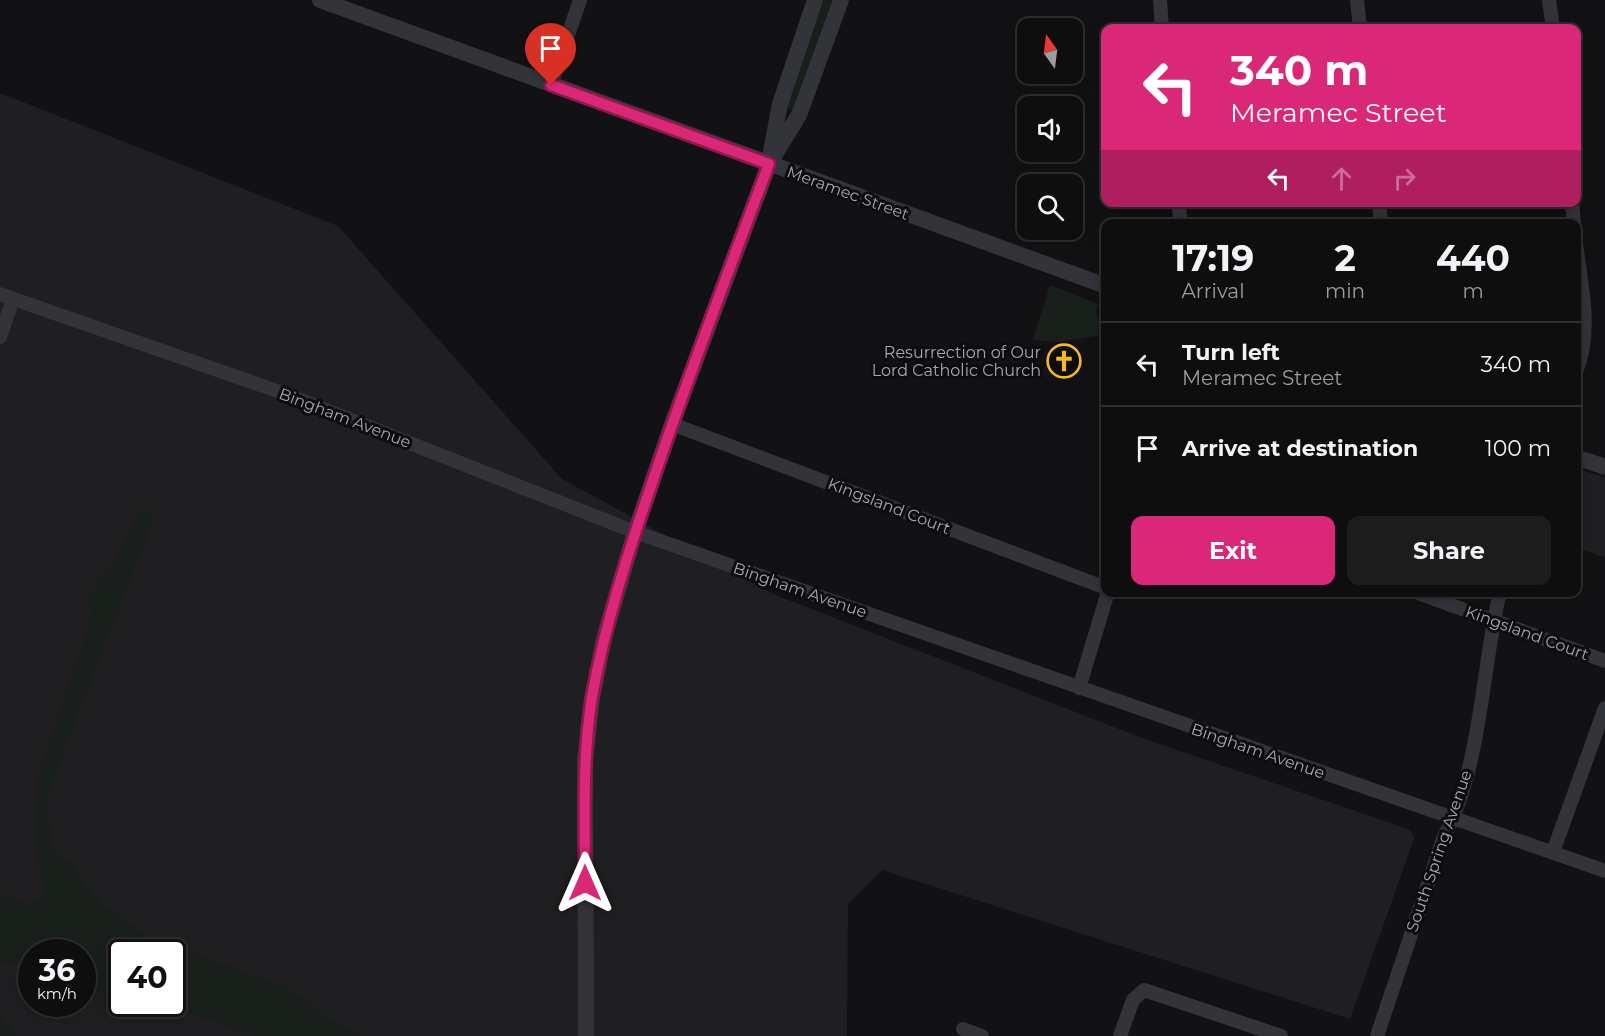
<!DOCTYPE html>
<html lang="en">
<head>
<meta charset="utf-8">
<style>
  :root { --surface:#0e0e0f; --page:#1c1c1d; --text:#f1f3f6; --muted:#9b9c9e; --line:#2e2e2f; --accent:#db2777 }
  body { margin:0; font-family:Montserrat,sans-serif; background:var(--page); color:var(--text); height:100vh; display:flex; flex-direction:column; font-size:22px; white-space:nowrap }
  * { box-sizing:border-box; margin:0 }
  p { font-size:20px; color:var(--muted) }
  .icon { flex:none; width:33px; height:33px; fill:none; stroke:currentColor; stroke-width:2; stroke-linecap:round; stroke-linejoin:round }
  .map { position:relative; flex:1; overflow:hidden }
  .panel { position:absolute; left:1101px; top:219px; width:480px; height:378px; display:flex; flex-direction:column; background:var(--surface); border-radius:12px; box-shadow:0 3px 15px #0003,0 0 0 2px var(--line) }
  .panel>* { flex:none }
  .banner { position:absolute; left:1101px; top:24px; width:480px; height:183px; border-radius:12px; box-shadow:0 3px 15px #0003,0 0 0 2px var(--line); background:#db2777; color:#fff; overflow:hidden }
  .needle { width:39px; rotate:346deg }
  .fabs { position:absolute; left:1017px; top:18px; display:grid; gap:12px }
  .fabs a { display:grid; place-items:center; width:66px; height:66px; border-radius:12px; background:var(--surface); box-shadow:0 3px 15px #0003,0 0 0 2px var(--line); font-size:30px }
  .speed { position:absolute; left:18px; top:939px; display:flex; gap:12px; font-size:30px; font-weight:700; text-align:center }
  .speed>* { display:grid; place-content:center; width:78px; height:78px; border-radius:50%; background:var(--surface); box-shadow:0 3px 15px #0003,0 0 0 2px var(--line); line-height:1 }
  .speed small { font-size:15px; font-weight:400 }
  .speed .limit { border:3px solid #111; border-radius:9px; background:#fff; color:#111 }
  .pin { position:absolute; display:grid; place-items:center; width:51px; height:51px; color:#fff; margin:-62px -26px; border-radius:50% 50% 50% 0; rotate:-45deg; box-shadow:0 0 6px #0007 }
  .pin .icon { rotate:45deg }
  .me { position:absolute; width:66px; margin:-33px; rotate:0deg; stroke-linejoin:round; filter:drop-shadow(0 0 4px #0008) }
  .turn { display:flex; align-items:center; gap:21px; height:126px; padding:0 30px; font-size:27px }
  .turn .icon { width:78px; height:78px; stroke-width:2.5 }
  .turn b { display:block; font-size:42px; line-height:51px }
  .lanes { display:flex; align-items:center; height:57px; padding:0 30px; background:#0003; justify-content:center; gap:30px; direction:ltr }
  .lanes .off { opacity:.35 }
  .eta { display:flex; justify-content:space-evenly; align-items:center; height:102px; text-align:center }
  .eta b { font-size:36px; font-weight:700; line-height:42px }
  .primary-button { display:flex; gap:12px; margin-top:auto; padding:12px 30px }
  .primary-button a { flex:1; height:69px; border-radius:12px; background:var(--accent); color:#fff; font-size:24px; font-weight:700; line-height:69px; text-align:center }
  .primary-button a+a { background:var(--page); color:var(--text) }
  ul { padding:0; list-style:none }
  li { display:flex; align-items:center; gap:18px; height:84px; padding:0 30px; border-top:2px solid var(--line) }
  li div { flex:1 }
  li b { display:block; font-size:22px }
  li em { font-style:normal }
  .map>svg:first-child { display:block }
</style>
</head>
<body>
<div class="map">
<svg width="1605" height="1036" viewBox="0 0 1605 1036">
  <rect width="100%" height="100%" fill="#121214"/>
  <g fill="#1f1e21" fill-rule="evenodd">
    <path d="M 0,93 L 338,226 L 562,479 L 773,594 L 1142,738 L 1411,830 L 1414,839 L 1350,1019 L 882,870 L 848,904 L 847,1036 L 14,1036 L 0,1020 ZM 32,952 L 82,952 L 82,1004 L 32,1004 ZM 122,952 L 172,952 L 172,1004 L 122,1004 Z"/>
    <polygon points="1576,468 1605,478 1605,558 1577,547"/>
  </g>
  <g fill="#191f1a">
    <polygon points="823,0 832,0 792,110 784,107"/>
    <polygon points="1050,285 1098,304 1096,312 1104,335 1058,342 1033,340"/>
    <polygon points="142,510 151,515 153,521 50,785 47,810 53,851 56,856 70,861 85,885 105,907 143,935 288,988 337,1025 361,1036 255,1036 166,1004 172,1004 172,952 122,952 121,999 83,987 82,952 32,952 31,969 8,961 0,966 0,894 26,903 39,901 43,894 43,880 35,847 36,795 41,768 91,619 89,590 116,562 137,511"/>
    <polygon points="0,1016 17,1036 0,1036"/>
  </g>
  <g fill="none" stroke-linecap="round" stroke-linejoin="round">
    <g stroke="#333439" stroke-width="14">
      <polyline points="1160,0 1162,28"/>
      <polyline points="1357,0 1360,28"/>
      <polyline points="1549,0 1553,28"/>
      <polyline points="551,85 580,0"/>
      <polyline points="1178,202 1181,224"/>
      <polyline points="1379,202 1381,224"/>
      <polyline points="1572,202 1574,224"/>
      <path d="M 1576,243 C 1581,286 1593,330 1576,372"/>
      <polyline points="0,294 283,393 635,532 1605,871"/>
      <polyline points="0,337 13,299"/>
      <polyline points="672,424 1106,588"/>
      <polyline points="1415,592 1605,661"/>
      <polyline points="1079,688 1108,592"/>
      <polyline points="1553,852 1605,708"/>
      <polyline points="963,1029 982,1036"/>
      <polyline points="1120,1036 1133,1000 1144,990 1281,1036"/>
      <path d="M 1377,1036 L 1443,839 C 1482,765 1481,673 1500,592"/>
    </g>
    <g stroke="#333439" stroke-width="16">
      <polyline points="320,0 1106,286"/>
      <polyline points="770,157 780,104 815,0"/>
      <polyline points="1576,457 1605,467"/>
      <polyline points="586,1036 585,761 592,699 604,638 635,532 672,424 769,164 799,115 841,0"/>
    </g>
  </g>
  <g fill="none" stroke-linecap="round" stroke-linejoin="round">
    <g stroke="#8e194d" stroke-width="15">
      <path id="route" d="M 551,85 L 769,164 C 729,270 688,376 652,483 C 628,553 605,624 592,697 C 582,759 585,821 585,883"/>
    </g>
    <use href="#route" stroke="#db2777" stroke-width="10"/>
  </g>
  <defs>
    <g id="church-ring" transform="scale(1.725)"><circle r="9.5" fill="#0d0d0f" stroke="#f7b928" stroke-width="1.5"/><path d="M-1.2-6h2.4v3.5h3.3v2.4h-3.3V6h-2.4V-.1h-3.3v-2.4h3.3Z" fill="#f7b928"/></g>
  </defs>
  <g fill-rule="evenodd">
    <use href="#church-ring" x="1064" y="361"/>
  </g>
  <g text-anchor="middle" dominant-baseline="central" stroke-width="6" stroke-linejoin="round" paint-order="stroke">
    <g font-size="16" fill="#a3a8b5" stroke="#0d0d0f">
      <text transform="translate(848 193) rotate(20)">Meramec Street</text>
      <text transform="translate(345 418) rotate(21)">Bingham Avenue</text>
      <text transform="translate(889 506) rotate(21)">Kingsland Court</text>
      <text transform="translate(800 590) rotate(19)">Bingham Avenue</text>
      <text transform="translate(1527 633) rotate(20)">Kingsland Court</text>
      <text transform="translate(1258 751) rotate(19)">Bingham Avenue</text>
      <text transform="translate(1439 851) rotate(-71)">South Spring Avenue</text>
    </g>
    <g font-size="16" fill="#a3a8b5" stroke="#0d0d0f" text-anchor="end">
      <text x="1041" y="352">Resurrection of Our<tspan x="1041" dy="18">Lord Catholic Church</tspan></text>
    </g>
  </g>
</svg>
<div class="fabs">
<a><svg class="needle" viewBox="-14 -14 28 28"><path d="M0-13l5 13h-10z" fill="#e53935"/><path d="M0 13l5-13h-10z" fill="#9b9c9e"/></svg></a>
<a><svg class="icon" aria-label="sound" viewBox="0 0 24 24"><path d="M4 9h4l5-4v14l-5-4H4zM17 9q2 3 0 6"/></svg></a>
<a><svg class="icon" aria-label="search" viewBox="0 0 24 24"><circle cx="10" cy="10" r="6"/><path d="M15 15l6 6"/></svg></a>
</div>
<div class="speed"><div>36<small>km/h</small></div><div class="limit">40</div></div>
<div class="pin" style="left:551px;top:85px;background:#d93025"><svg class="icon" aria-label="arrive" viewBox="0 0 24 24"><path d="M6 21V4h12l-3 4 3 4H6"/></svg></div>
<svg class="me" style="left:585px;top:883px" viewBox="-20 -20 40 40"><path d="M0-17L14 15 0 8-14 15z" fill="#db2777" stroke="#fff" stroke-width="4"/></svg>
<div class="banner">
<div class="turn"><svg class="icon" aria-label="left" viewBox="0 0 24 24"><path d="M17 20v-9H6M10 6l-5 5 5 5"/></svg><div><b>340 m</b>Meramec Street</div></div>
<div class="lanes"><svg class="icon" aria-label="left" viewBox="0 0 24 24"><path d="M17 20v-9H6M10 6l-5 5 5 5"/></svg><svg class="icon off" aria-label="ahead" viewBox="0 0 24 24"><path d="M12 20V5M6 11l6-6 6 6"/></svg><svg class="icon off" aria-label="right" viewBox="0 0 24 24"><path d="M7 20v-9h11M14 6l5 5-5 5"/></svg></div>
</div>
<section class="panel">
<div class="eta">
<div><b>17:19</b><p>Arrival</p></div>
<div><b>2</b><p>min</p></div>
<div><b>440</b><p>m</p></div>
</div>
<ul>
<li><svg class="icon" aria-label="left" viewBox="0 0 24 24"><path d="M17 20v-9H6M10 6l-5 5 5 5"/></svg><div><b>Turn left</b><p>Meramec Street</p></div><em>340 m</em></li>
<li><svg class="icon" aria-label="arrive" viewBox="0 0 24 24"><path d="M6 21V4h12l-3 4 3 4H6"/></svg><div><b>Arrive at destination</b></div><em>100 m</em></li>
</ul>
<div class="primary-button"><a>Exit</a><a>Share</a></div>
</section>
</div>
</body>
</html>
